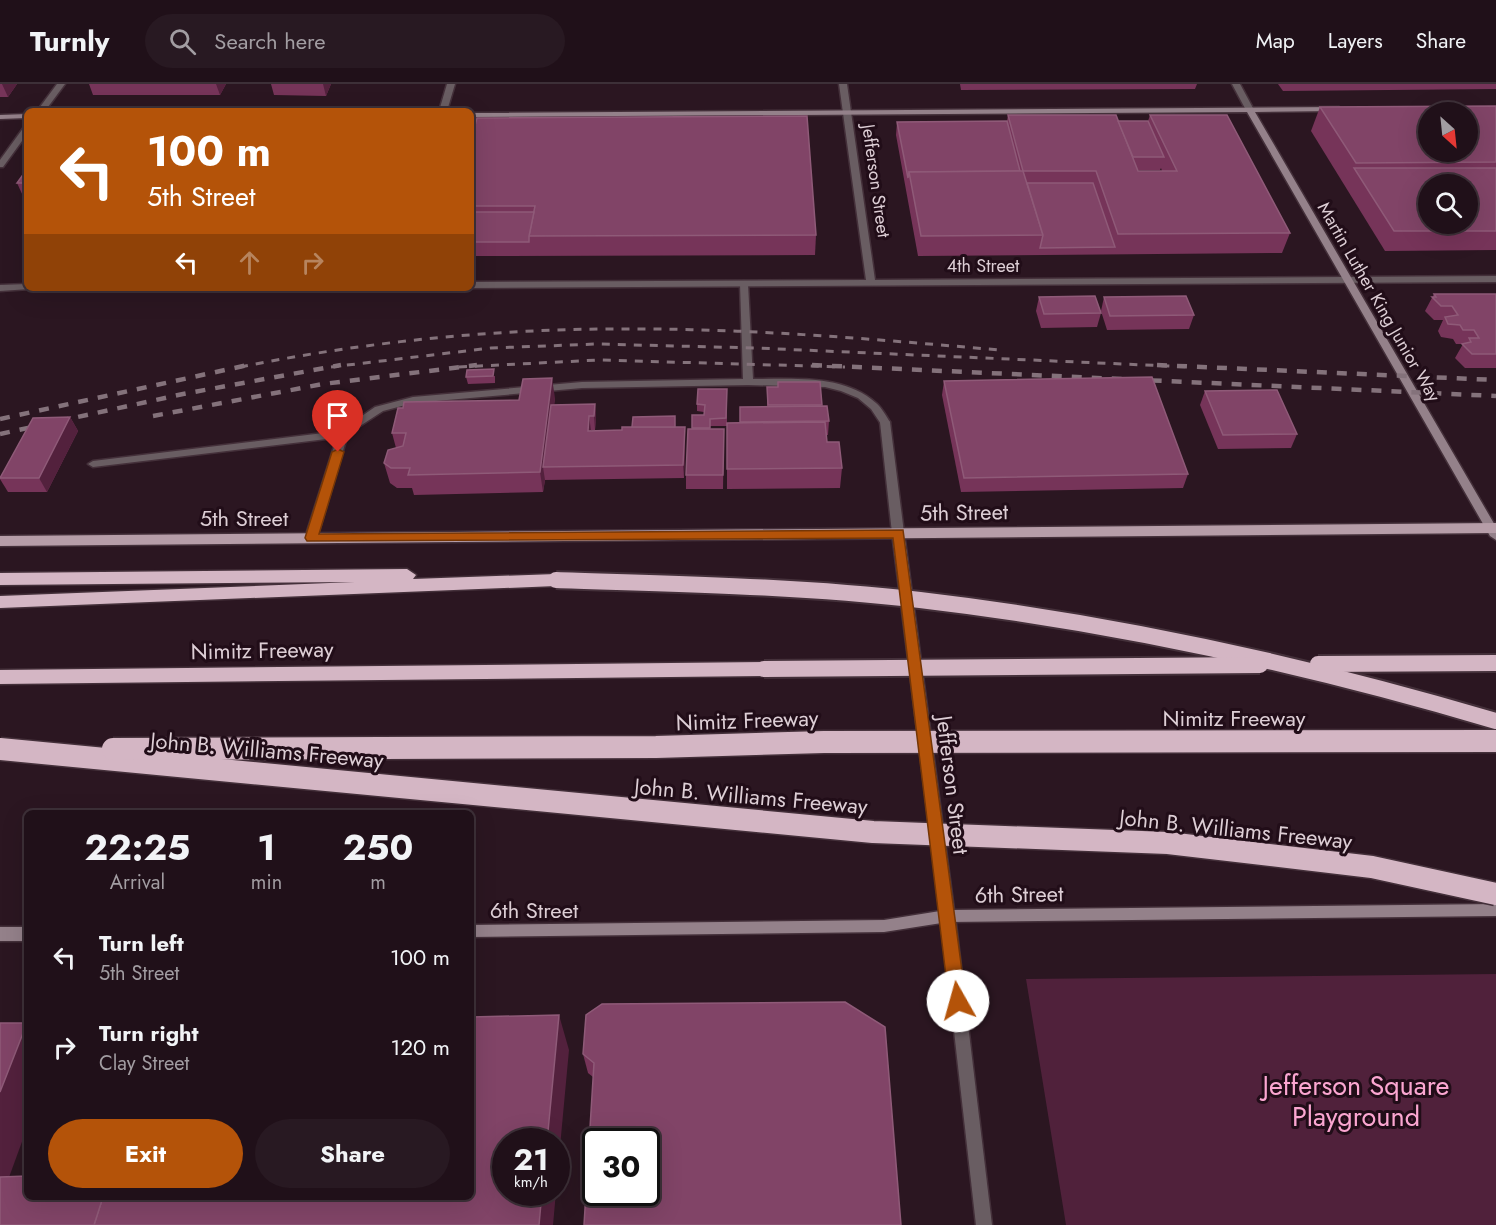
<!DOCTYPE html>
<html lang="en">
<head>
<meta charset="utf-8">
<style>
  :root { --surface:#201019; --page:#281922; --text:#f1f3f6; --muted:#a29da2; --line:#3d3038; --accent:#b45309 }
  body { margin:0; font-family:Jost,sans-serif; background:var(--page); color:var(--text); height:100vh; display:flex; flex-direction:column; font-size:22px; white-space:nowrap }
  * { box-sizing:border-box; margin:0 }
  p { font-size:20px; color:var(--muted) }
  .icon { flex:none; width:33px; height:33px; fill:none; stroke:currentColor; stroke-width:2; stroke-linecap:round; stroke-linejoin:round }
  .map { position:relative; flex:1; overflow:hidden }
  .sheet { position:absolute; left:24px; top:726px; width:450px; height:390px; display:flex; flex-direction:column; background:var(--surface); border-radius:9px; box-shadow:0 6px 24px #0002,0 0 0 2px var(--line) }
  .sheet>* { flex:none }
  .banner { position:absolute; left:24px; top:24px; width:450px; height:183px; border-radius:9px; box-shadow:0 6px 24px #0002,0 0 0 2px var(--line); background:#b45309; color:#fff; overflow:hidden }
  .needle { width:39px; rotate:153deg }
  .buttons { position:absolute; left:1418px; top:18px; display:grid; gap:12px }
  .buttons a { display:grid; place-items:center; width:60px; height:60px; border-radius:50%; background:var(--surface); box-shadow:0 6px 24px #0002,0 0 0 2px var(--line); font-size:30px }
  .speed { position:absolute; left:492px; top:1044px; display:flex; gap:12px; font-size:30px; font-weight:700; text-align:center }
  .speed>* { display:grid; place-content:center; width:78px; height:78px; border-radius:50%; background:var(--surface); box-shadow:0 6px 24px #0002,0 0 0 2px var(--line); line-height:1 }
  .speed small { font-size:15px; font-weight:400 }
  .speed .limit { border:3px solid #111; border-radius:9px; background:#fff; color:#111 }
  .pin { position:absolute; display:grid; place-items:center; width:51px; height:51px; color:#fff; margin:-62px -26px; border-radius:50% 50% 50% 0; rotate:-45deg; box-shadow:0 0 6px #0007 }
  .pin .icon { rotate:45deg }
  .me { position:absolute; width:66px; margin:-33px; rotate:353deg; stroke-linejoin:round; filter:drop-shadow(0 0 4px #0008) }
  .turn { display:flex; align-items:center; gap:21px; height:126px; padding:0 24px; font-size:27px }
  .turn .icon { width:78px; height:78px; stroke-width:2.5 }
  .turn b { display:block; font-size:42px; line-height:51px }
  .lanes { display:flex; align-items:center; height:57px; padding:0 24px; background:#0003; justify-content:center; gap:30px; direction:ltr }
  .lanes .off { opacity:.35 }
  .eta { display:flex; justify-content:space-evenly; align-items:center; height:102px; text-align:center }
  .eta b { font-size:36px; font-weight:700; line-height:42px }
  .action { display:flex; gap:12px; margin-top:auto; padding:12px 24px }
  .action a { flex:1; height:69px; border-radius:36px; background:var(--accent); color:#fff; font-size:24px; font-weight:700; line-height:69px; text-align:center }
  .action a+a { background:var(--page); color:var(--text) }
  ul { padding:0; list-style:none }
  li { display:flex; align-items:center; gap:18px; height:90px; padding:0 24px }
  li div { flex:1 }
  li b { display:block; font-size:22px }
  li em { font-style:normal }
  header { display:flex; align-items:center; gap:36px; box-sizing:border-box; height:84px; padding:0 30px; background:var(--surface); border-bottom:2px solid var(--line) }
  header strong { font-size:28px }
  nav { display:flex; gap:33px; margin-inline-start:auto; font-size:21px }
  .search { width:420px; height:54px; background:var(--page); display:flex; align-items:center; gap:15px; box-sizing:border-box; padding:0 21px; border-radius:33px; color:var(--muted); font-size:22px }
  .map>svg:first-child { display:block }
</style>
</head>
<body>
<header>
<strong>Turnly</strong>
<div class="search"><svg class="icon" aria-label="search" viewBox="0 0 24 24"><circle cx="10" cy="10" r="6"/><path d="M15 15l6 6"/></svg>Search here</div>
<nav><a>Map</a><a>Layers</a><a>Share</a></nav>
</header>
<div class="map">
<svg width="1496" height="1141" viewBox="0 0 1496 1141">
  <rect width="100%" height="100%" fill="#2b1621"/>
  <polygon fill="#50213b" points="1496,890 1496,1141 1066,1141 1026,895"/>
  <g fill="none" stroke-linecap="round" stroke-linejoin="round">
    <g stroke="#44303a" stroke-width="3">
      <path id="lane" d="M 744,197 L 748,200 L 753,295 C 793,295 844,290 876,319 C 882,324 886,332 890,338 L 889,340 L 881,340 L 871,325 L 858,314 L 841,307 L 825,303 L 748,301 L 582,304 L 413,319 L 383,327 L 343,353 L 93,383 L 88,380 L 93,377 L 340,347 L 375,323 L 413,313 L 582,298 L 743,295 L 740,200 Z"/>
    </g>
    <g stroke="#44303a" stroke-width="3">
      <g id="street">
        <polygon points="57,0 65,0 45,27 37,27"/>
        <polygon points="447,0 455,0 447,27 439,27"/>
        <polygon points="839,0 847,0 875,196 1496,192 1496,198 471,204 471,198 866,196"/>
        <polygon points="1232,0 1240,0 1254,26 1253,28 1247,28"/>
        <polygon points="24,43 27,43 27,50 3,83 0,83 0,76"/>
        <polygon points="27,200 27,204 30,205 0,207 0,201"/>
        <polygon points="885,335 890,338 904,449 898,453 892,449 880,338"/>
        <polygon points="343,347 348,350 317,454 311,458 307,457 305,454 338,350"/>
        <polygon points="948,826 953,827 955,832 992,1141 976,1141 941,832 943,827"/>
      </g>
    </g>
    <g stroke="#44303a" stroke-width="3">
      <g id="secondary">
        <polygon points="1339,23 1340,25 1336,27 1255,28 1496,443 1496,456 1490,452 1247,28 471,33 471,29"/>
        <polygon points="27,30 27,34 0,35 0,31"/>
        <polygon points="898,445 904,449 954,826 1496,820 1496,832 948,838 884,848 471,853 471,841 884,836 940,827 892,449"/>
        <rect x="0" y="843" width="27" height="14"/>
      </g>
    </g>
    <g stroke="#44303a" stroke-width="3">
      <polygon id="primary" points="1496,439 1496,449 0,462 0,452"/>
    </g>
    <g stroke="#44303a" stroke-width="3">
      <g id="highway">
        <polygon points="407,485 416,491 413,495 556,490 565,496 556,502 0,524 0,512 355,498 0,501 0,489"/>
        <polygon points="764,578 770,580 773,585 770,590 764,592 0,600 0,586"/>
      </g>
    </g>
    <use href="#lane" fill="#695d62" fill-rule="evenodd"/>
    <use href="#street" fill="#695d62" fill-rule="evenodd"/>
    <use href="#secondary" fill="#94818a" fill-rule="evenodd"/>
    <use href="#primary" fill="#b69da8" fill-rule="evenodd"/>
    <use href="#highway" fill="#d4b6c4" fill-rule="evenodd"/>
    <g stroke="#84727b" stroke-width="3" stroke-dasharray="8 8" stroke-linecap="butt">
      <path d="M 240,283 C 365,258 491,245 619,245 C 746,244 873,255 999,266"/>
      <polyline points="331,283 491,264 597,260 756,264 1191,283"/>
      <polyline points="459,283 599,276 845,283"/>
    </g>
    <g stroke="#84727b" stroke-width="4.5" stroke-dasharray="10 10" stroke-linecap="butt">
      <polyline points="812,281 1496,312"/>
      <polyline points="1157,281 1496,296"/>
      <polyline points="153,332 323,300 477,281"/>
      <polyline points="0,335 248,281"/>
      <polyline points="0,350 183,310 341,281"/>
    </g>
    <g stroke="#44303a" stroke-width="20" stroke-linecap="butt">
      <g id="highway-bridge-far1">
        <path d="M 556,496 C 677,500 799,502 920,516 C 1116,539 1307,581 1496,637"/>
        <polyline points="1318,580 1496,579"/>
        <polyline points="764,585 1260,581"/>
      </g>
    </g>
    <g stroke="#44303a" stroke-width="25" stroke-linecap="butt">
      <g id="highway-bridge">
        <polyline points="0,665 873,748 1168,759 1372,783 1496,810"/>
        <polyline points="113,665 656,663 824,658 1496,657"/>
      </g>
    </g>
    <use href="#highway-bridge-far1" stroke="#d4b6c4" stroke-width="16"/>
    <use href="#highway-bridge" stroke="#d4b6c4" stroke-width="22"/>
  </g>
  <g fill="#763459" fill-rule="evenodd">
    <polygon points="0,0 17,0 8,13 0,13"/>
    <polygon points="89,0 226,0 220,11 93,11"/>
    <polygon points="271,0 331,0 326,12 274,11"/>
    <polygon points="960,0 1197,0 1195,5 961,6"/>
    <polygon points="1278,0 1496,0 1496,5 1283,7"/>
    <polygon points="1496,22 1496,166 1385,167 1311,47 1320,23"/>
    <path d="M 1008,31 L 1118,37 L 1148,37 L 1150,31 L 1290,149 L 1282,169 L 918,172 L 896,51 L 897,38 L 1007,37 ZM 1161,84 L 1162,87 L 1138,87 L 1138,86 L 1160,86 Z"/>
    <polygon points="471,56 816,151 815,171 471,172"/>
    <polygon points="27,85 27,112 23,112 17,99"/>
    <polygon points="1434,210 1496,210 1496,284 1465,284 1455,274 1463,260 1456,260 1453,255 1441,253 1438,247 1443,236 1434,236 1425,227"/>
    <polygon points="1039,213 1101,229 1097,243 1041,244 1036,227"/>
    <polygon points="1104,213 1194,231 1189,245 1107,246 1101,227"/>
    <polygon points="495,292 495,299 468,300 466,293"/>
    <polygon points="944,297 1188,390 1183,404 961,408 942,311"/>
    <polygon points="820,298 821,322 829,337 828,351 826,351 827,358 842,384 840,404 727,405 727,342 710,342 710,345 724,345 723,405 686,405 686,391 692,345 692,331 704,331 704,328 697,327 697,320 727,305 727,339 740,338 767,323 767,303 778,303"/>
    <polygon points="1205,307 1297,350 1291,364 1218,365 1200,321"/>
    <polygon points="555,314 554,321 595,320 596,334 595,346 591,346 591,347 675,343 685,357 684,394 545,396 543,408 414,411 412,404 397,404 390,399 384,379 396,364 392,349 519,316"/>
    <polygon points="70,333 78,347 47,408 8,408 0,395 0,393"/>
    <polygon points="583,970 901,1141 593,993 588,989"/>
  </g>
  <g fill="#53213d">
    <polygon points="2,0 17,0 8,13"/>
    <polygon points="216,0 226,0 220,11"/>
    <polygon points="323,0 331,0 326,12"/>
    <polygon points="552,294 555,314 547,383 543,383 545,396 543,408 540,388"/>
    <polygon points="595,320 596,334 595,346 594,332"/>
    <polygon points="589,332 591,346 589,361 588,347"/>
    <polygon points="70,333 78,347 47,408 39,394"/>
    <polygon points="685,343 685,357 684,394 683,381"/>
    <polygon points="559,931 569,966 556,1106 556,1058 547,1058"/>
    <polygon points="27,939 27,1044 4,1107 0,1104 0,1008"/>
    <polygon points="542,1108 556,1108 553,1141 539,1141"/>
  </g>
  <g fill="#814467" stroke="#8f5a78" stroke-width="1.5" fill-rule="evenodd">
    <path d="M 1496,22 L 1496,78 L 1356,79 L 1320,23 ZM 1428,28 L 1467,28 L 1467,68 L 1428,68 Z"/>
    <polygon points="1008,31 1116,31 1138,87 1177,87 1150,31 1227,31 1290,149 1118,150 1096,87 1023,87"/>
    <polygon points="807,32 816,151 529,152 535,122 471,122 471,56 477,34"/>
    <polygon points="1007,37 1020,87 909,88 908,94 897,38"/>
    <polygon points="1118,37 1148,37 1164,73 1133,73"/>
    <path d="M 1354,84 L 1496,84 L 1496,147 L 1394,147 ZM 1428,100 L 1467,100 L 1467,140 L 1428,140 Z"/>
    <polygon points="27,85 27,99 17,99"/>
    <polygon points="1023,87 1043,151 921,152 909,88"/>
    <polygon points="1027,99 1093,99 1115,163 1040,164 1043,151"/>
    <polygon points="471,128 534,128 529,152 529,158 471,158"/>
    <polygon points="1434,210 1496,210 1496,270 1472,270 1462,260 1471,258 1469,254 1479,254 1474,246 1463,246 1460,241 1448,240 1445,233 1458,231 1452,222 1441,222 1432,213 1436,213"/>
    <polygon points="1095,212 1101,229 1044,230 1039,213"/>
    <polygon points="1186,212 1194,231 1110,232 1104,213"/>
    <polygon points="494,285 493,292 466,293 467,286"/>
    <polygon points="1152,293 1188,390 964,394 944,297"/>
    <polygon points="552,294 540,388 408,391 410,384 391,384 384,379 388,366 403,362 406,349 392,349 398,324 403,324 404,318 519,316 523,295"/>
    <polygon points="778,298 820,298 822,321 768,321 767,303 778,303"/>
    <polygon points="698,305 727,305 726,334 710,335 710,344 692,344 692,331 704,331 705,321 697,320"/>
    <polygon points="1277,306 1297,350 1223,351 1205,307"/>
    <polygon points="595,320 594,332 589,332 588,347 622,346 622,343 685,343 683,381 543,383 551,321"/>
    <polygon points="827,322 829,337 740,338 740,323"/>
    <polygon points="675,332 675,343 632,343 633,333"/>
    <polygon points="70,333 39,394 0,394 33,334"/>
    <polygon points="825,338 827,358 839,358 842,384 727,385 727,339"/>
    <polygon points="688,345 724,345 723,391 686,391"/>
    <path d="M 845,918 L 885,943 L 901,1141 L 584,1141 L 594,979 L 583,970 L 586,931 L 602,920 ZM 596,1058 L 646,1058 L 646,1108 L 596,1108 Z"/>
    <polygon points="559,931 547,1058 506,1058 506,1108 542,1108 539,1141 94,1141 103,1113 471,1113 471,933"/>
    <polygon points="0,939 27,939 0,1008"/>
    <polygon points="27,1092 27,1113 103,1113 94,1141 0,1141 0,1093"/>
  </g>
  <polygon fill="#b45309" stroke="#753606" stroke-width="1.5" points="338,365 344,368 319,450 903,446 966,917 964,923 958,925 952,923 949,917 893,454 307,457 305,454 332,368"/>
  <g text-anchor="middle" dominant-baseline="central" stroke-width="6" stroke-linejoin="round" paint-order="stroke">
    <g font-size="18" fill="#ddced5" stroke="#210d18">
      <text transform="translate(876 97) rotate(82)">Jefferson Street</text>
      <text x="983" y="182">4th Street</text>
      <text transform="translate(1379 218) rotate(60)">Martin Luther King Junior Way</text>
    </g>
    <g font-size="22" fill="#ddced5" stroke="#210d18">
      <text transform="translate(964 428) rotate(-1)">5th Street</text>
      <text x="244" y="434">5th Street</text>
      <text transform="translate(262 566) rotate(-1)">Nimitz Freeway</text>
      <text x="1234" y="634">Nimitz Freeway</text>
      <text transform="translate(747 636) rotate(-2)">Nimitz Freeway</text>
      <text transform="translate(267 666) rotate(5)">John B. Williams Freeway</text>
      <text transform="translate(953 701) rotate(83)">Jefferson Street</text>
      <text transform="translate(751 712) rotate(5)">John B. Williams Freeway</text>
      <text transform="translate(1236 745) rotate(6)">John B. Williams Freeway</text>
      <text transform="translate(1019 810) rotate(-1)">6th Street</text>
      <text x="534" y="826">6th Street</text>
    </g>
    <g font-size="27" fill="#fba6d1" stroke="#210d18">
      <text x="1356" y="1001">Jefferson Square<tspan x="1356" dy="31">Playground</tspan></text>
    </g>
  </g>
</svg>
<div class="buttons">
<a><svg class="needle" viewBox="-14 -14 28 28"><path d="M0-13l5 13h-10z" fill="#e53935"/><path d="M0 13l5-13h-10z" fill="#a29da2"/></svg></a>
<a><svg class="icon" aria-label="search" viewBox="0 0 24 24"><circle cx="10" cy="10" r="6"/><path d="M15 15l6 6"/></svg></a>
</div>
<div class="speed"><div>21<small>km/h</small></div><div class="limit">30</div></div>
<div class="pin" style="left:338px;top:368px;background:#d93025"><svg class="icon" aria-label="arrive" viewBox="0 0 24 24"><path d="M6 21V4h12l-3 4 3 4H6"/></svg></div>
<svg class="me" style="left:958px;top:917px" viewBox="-20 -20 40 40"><circle r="19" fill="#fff"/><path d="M0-13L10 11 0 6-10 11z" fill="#b45309"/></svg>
<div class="banner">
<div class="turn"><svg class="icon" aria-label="left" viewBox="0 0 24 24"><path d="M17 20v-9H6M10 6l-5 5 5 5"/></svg><div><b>100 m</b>5th Street</div></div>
<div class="lanes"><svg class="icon" aria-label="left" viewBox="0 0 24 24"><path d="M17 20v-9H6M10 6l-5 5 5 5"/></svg><svg class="icon off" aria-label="ahead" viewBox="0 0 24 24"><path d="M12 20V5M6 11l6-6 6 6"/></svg><svg class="icon off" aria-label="right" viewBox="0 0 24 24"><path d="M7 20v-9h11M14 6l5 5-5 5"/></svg></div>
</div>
<section class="sheet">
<div class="eta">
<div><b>22:25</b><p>Arrival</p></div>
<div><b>1</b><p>min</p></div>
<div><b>250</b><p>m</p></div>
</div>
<ul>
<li><svg class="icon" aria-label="left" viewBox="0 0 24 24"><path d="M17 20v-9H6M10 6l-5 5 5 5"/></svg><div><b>Turn left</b><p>5th Street</p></div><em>100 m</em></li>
<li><svg class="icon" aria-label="right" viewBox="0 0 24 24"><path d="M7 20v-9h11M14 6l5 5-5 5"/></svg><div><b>Turn right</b><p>Clay Street</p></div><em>120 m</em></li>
</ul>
<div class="action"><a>Exit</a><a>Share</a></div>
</section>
</div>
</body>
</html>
